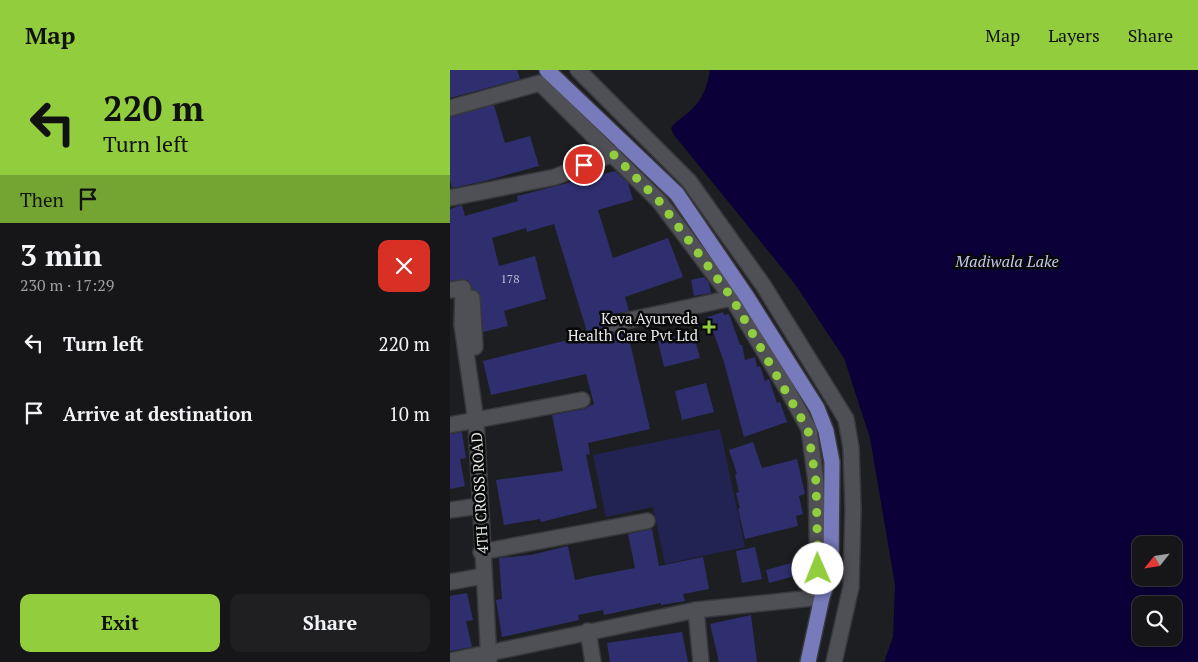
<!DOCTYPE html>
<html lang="en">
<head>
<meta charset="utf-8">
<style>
  :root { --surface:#161619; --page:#1f1f22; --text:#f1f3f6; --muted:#9e9fa2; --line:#353538; --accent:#92cd3e }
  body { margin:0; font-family:"PT Serif",serif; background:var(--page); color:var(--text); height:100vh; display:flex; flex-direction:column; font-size:19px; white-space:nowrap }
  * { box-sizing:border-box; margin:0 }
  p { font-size:16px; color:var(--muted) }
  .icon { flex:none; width:28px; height:28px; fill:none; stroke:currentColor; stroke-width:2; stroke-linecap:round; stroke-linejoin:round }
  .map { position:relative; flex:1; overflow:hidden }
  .sheet { display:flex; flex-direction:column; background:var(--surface); width:450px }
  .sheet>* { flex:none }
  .hud { background:#92cd3e; color:#111; overflow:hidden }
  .needle { width:32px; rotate:240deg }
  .tools { position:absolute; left:682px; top:466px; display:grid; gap:10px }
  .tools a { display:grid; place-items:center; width:50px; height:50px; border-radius:10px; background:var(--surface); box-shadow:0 2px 12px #0003,0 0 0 1px var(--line); font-size:25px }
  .pin { position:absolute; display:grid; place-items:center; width:42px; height:42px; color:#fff; margin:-21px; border:2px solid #fff; border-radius:50%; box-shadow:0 1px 5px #0007 }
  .me { position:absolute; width:55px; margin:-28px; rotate:359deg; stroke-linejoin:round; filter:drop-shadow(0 0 4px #0008) }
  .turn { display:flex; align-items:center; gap:18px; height:105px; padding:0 20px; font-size:22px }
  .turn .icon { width:65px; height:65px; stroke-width:2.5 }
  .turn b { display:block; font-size:35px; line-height:42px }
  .then { display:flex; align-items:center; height:48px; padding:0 20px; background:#0003; gap:10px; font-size:19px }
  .round { display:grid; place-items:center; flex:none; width:52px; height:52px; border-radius:10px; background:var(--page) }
  .head { display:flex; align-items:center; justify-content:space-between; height:85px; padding:0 20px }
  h1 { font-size:30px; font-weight:700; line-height:38px }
  .primary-button { display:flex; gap:10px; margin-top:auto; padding:10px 20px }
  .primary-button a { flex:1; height:58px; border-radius:10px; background:var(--accent); color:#111; font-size:20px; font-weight:700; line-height:58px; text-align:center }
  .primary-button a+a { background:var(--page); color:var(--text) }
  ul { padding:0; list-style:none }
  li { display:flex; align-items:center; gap:15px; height:70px; padding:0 20px }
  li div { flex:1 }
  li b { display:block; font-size:19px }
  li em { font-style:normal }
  header { display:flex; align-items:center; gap:30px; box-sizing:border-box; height:70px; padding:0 25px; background:var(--accent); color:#111 }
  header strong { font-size:24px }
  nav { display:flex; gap:28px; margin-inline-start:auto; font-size:18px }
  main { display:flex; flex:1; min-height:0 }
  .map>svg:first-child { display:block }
</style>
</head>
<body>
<header>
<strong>Map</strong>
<nav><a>Map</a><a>Layers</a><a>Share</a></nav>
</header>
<main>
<section class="sheet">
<div class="hud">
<div class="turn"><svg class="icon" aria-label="left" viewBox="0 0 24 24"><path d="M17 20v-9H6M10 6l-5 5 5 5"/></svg><div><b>220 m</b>Turn left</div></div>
<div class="then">Then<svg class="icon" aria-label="arrive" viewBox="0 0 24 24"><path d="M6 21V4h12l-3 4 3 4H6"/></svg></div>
</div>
<div class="head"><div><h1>3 min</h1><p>230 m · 17:29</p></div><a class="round" style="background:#d93025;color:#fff"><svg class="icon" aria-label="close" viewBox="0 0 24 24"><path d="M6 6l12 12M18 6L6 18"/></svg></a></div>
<ul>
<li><svg class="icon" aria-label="left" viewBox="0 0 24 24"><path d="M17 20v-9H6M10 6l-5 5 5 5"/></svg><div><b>Turn left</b></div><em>220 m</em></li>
<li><svg class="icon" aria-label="arrive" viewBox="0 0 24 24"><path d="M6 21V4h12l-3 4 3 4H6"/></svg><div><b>Arrive at destination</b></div><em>10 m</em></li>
</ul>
<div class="primary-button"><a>Exit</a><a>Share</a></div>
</section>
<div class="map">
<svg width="748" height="592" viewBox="0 0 748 592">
  <rect width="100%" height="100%" fill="#1d1e21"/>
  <polygon fill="#232353" points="270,359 295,477 215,494 203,437 156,447 143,385"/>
  <path fill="#0b0038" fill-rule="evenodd" d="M 260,0 L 748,0 L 748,592 L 434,592 L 443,567 L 445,515 L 420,368 L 394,288 L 345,214 L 224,65 L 221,58 C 227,50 235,46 242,39 C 253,29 258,14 260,0 ZM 691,475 L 724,475 L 724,508 L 691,508 ZM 691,535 L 724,535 L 724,568 L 691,568 Z"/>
  <g fill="#2f2f6f">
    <polygon points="0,0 67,0 70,9 0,28"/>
    <polygon points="44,35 55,73 80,66 89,96 35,111 2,118 0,110 0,47"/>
    <polygon points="165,101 178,113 183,130 148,140 163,188 218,168 233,207 175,227 179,241 159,245 152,252 152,256 158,263 177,260 200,359 138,373 140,384 136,385 147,438 91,452 90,449 54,455 46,410 113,401 102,345 134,339 144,334 136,304 41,325 33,291 138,265 104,154 77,162 76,158 42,168 49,196 85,186 96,229 54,241 58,256 33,262 30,223 22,219 18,210 0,211 0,139 12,135 15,146 68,131 67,126"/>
    <polygon points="254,207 259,213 261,223 244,226 241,210"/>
    <polygon points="273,242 274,245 279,244 290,275 292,275 295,290 305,287 307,297 310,296 315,311 319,309 327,333 330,332 337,352 294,367 274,292 258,247"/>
    <polygon points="243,262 250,288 214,297 208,271"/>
    <polygon points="256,313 264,342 232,350 225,321"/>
    <polygon points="12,362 16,388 10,389 15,416 0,419 0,364"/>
    <polygon points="303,372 312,398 347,389 355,424 349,426 353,444 346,446 348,456 295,469 288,439 290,438 286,423 289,422 285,405 287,404 279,380"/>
    <polygon points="202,459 209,496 253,487 259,519 233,524 235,531 211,535 211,533 154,545 153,540 128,545 129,550 52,567 46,530 52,529 49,488 81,485 118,476 125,510 143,506 185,498 178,464"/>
    <polygon points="305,477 312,509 292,513 286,481"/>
    <polygon points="341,493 345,506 319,513 316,500"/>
    <polygon points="17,523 23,550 16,551 22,577 0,581 0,526"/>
    <polygon points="301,545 307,592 269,592 260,554"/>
    <polygon points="232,562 238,592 160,592 157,573"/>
  </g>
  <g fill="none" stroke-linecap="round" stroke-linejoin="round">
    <g stroke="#38393c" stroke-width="18">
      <g id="minor">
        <polyline points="128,0 239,111 313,215 396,349 401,378 403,440 401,517 384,592"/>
        <polyline points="0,38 90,13 209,131 282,228 337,319 359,359 366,412 368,499 372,527 246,540 0,591"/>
        <polyline points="0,128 105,107 163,84"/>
        <polyline points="0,220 13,218 12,255 26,351 39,591"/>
        <polyline points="22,228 25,277"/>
        <polyline points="161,254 282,228"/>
        <polyline points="0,355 132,330"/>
        <polyline points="0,440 29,436"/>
        <polyline points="31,482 197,451"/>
        <polyline points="0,512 33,506"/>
        <polyline points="246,540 251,592"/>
        <polyline points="138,561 143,592"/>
      </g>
    </g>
    <g stroke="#38393c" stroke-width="18">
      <polyline id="major" points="97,0 227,124 297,227 367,338 376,361 382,392 381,502 372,527 358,592"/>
    </g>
    <use href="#minor" stroke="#4f5055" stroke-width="15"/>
    <use href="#major" stroke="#777bbb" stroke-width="15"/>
  </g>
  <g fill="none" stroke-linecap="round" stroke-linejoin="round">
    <polyline stroke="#92cd3e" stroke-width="9" stroke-dasharray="0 16.2" points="134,95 163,84 209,131 282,228 358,360 366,412 368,499"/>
  </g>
  <path fill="#92cd3e" stroke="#080809" stroke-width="2" d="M256.5 249.5h5v5h5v5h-5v5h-5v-5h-5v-5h5z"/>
  <g text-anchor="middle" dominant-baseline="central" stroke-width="5" stroke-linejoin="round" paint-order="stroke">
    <g font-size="12" fill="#b9bacb">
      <text x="60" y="208">178</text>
    </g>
    <g font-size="15" fill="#e7e8ea" stroke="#080809" text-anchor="end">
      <text x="248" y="248">Keva Ayurveda<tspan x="248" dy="17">Health Care Pvt Ltd</tspan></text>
    </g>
    <g font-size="15" fill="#e7e8ea" stroke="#080809">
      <text transform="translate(29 423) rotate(-93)">4TH CROSS ROAD</text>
    </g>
    <g font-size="16" font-style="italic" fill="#c2c7ee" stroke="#080809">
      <text x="557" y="191">Madiwala Lake</text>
    </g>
  </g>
</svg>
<div class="tools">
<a><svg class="needle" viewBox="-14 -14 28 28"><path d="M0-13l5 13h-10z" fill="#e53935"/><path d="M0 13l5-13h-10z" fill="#9e9fa2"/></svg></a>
<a><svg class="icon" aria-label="search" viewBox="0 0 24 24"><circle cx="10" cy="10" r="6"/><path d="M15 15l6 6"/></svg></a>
</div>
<div class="pin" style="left:134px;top:95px;background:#d93025"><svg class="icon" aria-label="arrive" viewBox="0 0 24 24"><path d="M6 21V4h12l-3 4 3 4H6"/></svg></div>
<svg class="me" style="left:368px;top:499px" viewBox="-20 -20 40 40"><circle r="19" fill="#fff"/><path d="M0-13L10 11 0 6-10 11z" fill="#92cd3e"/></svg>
</div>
</main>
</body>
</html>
